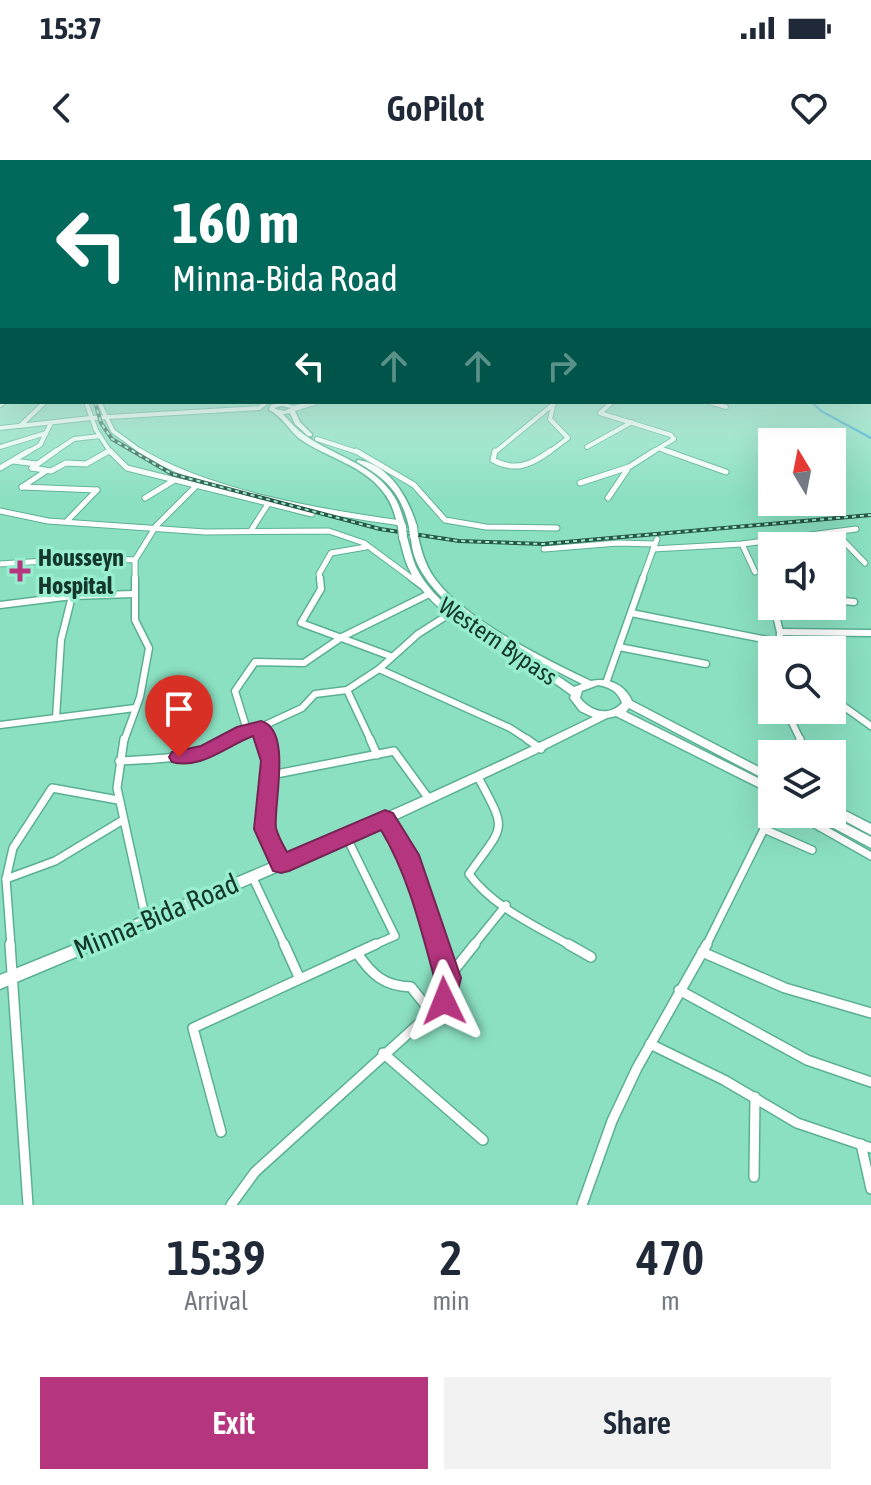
<!DOCTYPE html>
<html lang="en">
<head>
<meta charset="utf-8">
<style>
  :root { --surface:#fff; --page:#f2f2f3; --text:#1f2937; --muted:#747a83; --accent:#b6357f }
  body { margin:0; font-family:"Asap Condensed",sans-serif; background:var(--page); color:var(--text); height:100vh; display:flex; flex-direction:column; font-size:30px; white-space:nowrap }
  * { box-sizing:border-box; margin:0 }
  p { font-size:26px; color:var(--muted) }
  .icon { flex:none; width:44px; height:44px; fill:none; stroke:currentColor; stroke-width:2; stroke-linecap:round; stroke-linejoin:round }
  .map { position:relative; height:1045px; overflow:hidden }
  .panel { display:flex; flex-direction:column; background:var(--surface); flex:1 }
  .panel>* { flex:none }
  .guide { position:absolute; left:0px; top:0px; width:872px; height:244px; box-shadow:0 8px 32px #0002; background:#00695c; color:#fff; overflow:hidden }
  .needle { width:52px; rotate:350deg }
  .controls { position:absolute; left:758px; top:268px; display:grid; gap:16px }
  .controls a { display:grid; place-items:center; width:88px; height:88px; border-radius:0px; background:var(--surface); box-shadow:0 8px 32px #0002; font-size:40px }
  .pin { position:absolute; display:grid; place-items:center; width:68px; height:68px; color:#fff; margin:-82px -34px; border-radius:50% 50% 50% 0; rotate:-45deg; box-shadow:0 0 8px #0007 }
  .pin .icon { rotate:45deg }
  .me { position:absolute; width:88px; margin:-44px; rotate:358deg; stroke-linejoin:round; filter:drop-shadow(0 0 6px #0008) }
  .turn { display:flex; align-items:center; gap:28px; height:168px; padding:0 40px; font-size:36px }
  .turn .icon { width:104px; height:104px; stroke-width:2.5 }
  .turn b { display:block; font-size:56px; line-height:68px }
  .lanes { display:flex; align-items:center; height:76px; padding:0 40px; background:#0003; justify-content:center; gap:40px; direction:ltr }
  .lanes .off { opacity:.35 }
  .eta { display:flex; justify-content:space-evenly; align-items:center; height:136px; text-align:center }
  .eta b { font-size:48px; font-weight:600; line-height:56px }
  .cta { display:flex; gap:16px; margin-top:auto; padding:16px 40px }
  .cta a { flex:1; height:92px; border-radius:0px; background:var(--accent); color:#fff; font-size:32px; font-weight:600; line-height:92px; text-align:center }
  .cta a+a { background:var(--page); color:var(--text) }
  .status { display:flex; justify-content:space-between; align-items:center; height:56px; padding:0 40px; background:var(--surface); direction:ltr }
  .status svg { height:22px; fill:currentColor }
  header { display:flex; justify-content:space-between; align-items:center; height:104px; padding:0 40px; background:var(--surface); font-size:36px; font-weight:600 }
  .map>svg:first-child { display:block }
</style>
</head>
<body>
<div class="status"><b>15:37</b><svg viewBox="0 0 49 12"><path d="M0 12V9h3v3zM5 12V6h3v6zM10 12V3h3v9zM15 12V0h3v12zM26 1h20v11H26zM47 4h2v5h-2z"/></svg></div>
<header><svg class="icon" aria-label="back" viewBox="0 0 24 24"><path d="M15 5l-7 7 7 7"/></svg>GoPilot<svg class="icon" aria-label="heart" viewBox="0 0 24 24"><path d="M12 20l-8-8c-3-5 5-10 8-4 3-6 11-1 8 4z"/></svg></header>
<div class="map">
<svg width="871" height="1045" viewBox="0 0 871 1045">
  <rect width="100%" height="100%" fill="#8be0c2"/>
  <g fill="none" stroke-linecap="round" stroke-linejoin="round">
    <polyline stroke="#2da1ce" stroke-width="2" points="812,242 821,251 871,278"/>
    <g stroke="#5bb094" stroke-width="6">
      <g id="minor-far4">
        <polyline points="86,242 96,270 111,293"/>
        <polyline points="99,242 113,271 143,293"/>
        <polyline points="612,242 600,253 671,275 674,279 651,293"/>
        <polyline points="709,242 726,247"/>
        <polyline points="0,245 4,242"/>
        <polyline points="20,266 45,242"/>
        <polyline points="0,268 91,258 259,248 267,242"/>
        <polyline points="317,279 360,293"/>
        <polyline points="0,287 46,273"/>
        <polyline points="587,287 632,262"/>
        <polyline points="661,289 673,293"/>
        <polyline points="26,293 40,285 51,263"/>
        <polyline points="53,293 74,279 100,276"/>
        <polyline points="105,293 109,291"/>
        <polyline points="494,293 556,242"/>
        <polyline points="548,293 568,278 550,259 553,246"/>
      </g>
    </g>
    <g stroke="#5bb094" stroke-width="7">
      <g id="minor-far3">
        <polyline points="110,291 127,308 312,354"/>
        <path d="M 140,291 C 209,333 321,352 401,363"/>
        <polyline points="356,291 414,325 445,360 486,367 557,368"/>
        <path d="M 495,291 L 493,300 C 515,312 531,305 550,291"/>
        <polyline points="667,291 726,312"/>
        <polyline points="13,301 37,304"/>
        <polyline points="0,308 29,291"/>
        <polyline points="32,308 51,311 66,303 86,304 109,291"/>
        <polyline points="32,308 56,291"/>
        <polyline points="580,323 629,307 654,291"/>
        <polyline points="22,327 97,330"/>
        <polyline points="22,327 46,311"/>
        <polyline points="145,338 173,321"/>
        <polyline points="608,338 627,310"/>
        <polyline points="0,351 48,361 205,372 329,371 364,383 414,420"/>
        <polyline points="67,361 97,330"/>
        <polyline points="252,369 268,344"/>
        <polyline points="835,372 865,403"/>
        <polyline points="742,384 755,412"/>
        <polyline points="544,389 618,383 655,384"/>
        <polyline points="653,389 742,384 856,369"/>
        <polyline points="0,404 89,398 135,400"/>
        <polyline points="135,420 135,400 156,366 195,327"/>
        <polyline points="320,420 319,414 331,393 366,387"/>
        <polyline points="642,420 657,379"/>
      </g>
    </g>
    <g stroke="#5bb094" stroke-width="9">
      <g id="minor-far2">
        <polyline points="320,418 321,429 301,463 390,496"/>
        <polyline points="412,418 421,425"/>
        <polyline points="772,439 780,472 779,490"/>
        <polyline points="832,440 854,442"/>
        <polyline points="0,445 72,436 133,434"/>
        <polyline points="631,453 778,482"/>
        <polyline points="780,472 871,473"/>
        <polyline points="619,487 706,504"/>
        <polyline points="379,509 510,568 530,581"/>
        <polyline points="606,523 643,418"/>
        <polyline points="347,530 371,581"/>
        <polyline points="832,538 871,566"/>
        <polyline points="786,550 801,581"/>
        <polyline points="56,558 61,480 72,436"/>
        <polyline points="0,565 135,548"/>
        <polyline points="247,570 235,531 255,502 304,503 342,477 429,434"/>
        <polyline points="124,581 140,537 149,488 135,460 135,418"/>
        <polyline points="229,581 261,567"/>
        <polyline points="265,581 261,567 302,548 315,534 347,530 379,509 418,474 451,453"/>
      </g>
    </g>
    <g stroke="#5bb094" stroke-width="10">
      <g id="minor-far1">
        <polyline points="124,579 117,628 146,760"/>
        <polyline points="265,579 271,601 265,669 281,704"/>
        <polyline points="370,579 377,595"/>
        <polyline points="527,579 541,589"/>
        <polyline points="798,594 800,579"/>
        <path d="M 119,601 C 159,599 196,599 232,579"/>
        <polyline points="271,615 394,591 429,639"/>
        <path d="M 478,617 C 508,673 505,663 469,714 C 493,747 536,766 571,786"/>
        <polyline points="797,654 871,696"/>
        <polyline points="385,659 408,695 438,786"/>
        <polyline points="764,669 812,690"/>
        <polyline points="346,676 395,776 372,786"/>
        <polyline points="252,716 285,786"/>
        <polyline points="6,719 55,701 123,660"/>
        <polyline points="11,786 6,719 13,688 52,628 118,640"/>
        <polyline points="473,786 506,745"/>
        <polyline points="706,786 772,653"/>
      </g>
    </g>
    <g stroke="#5bb094" stroke-width="12">
      <g id="minor">
        <polyline points="10,784 28,1045"/>
        <polyline points="284,784 299,817"/>
        <polyline points="568,784 591,797"/>
        <polyline points="702,792 785,828 871,853"/>
        <path d="M 357,793 C 372,815 384,826 411,827 L 431,852"/>
        <polyline points="448,818 475,784"/>
        <polyline points="679,830 807,900 871,922"/>
        <polyline points="650,884 724,920 797,963 871,988"/>
        <polyline points="383,893 483,980"/>
        <polyline points="221,972 193,868 376,784"/>
        <polyline points="861,984 871,1029"/>
        <polyline points="754,1017 755,937"/>
        <polyline points="231,1045 255,1012 444,841 448,818 437,784"/>
        <polyline points="582,1045 612,961 637,908 707,784"/>
      </g>
    </g>
    <g stroke="#5bb094" stroke-width="7">
      <polyline id="secondary" points="296,248 315,242"/>
    </g>
    <g stroke="#5bb094" stroke-width="3">
      <g id="primary">
        <path d="M 282,242 L 299,248 L 295,251 L 300,262 L 312,274 L 312,276 L 308,276 L 295,264 L 290,253 L 283,254 C 290,262 297,270 306,276 C 333,295 371,304 391,332 C 399,342 402,355 406,367 L 405,369 L 402,369 L 398,367 C 395,355 392,343 384,333 C 364,305 327,298 300,279 C 289,270 281,255 269,250 L 271,245 ZM 282,246 L 291,248 L 285,251 L 275,249 L 276,247 Z"/>
        <path d="M 357,300 C 389,303 409,339 417,367 L 416,369 L 413,369 L 409,367 C 401,333 387,319 357,302 Z"/>
        <path d="M 411,374 L 417,374 L 418,376 C 421,390 425,404 433,416 C 460,457 546,500 591,521 C 609,517 625,525 632,541 L 772,614 L 772,623 L 629,548 L 626,552 L 772,625 L 772,634 L 616,556 L 607,558 L 533,595 L 384,665 L 233,731 L 0,829 L 0,815 C 200,734 399,652 593,557 L 580,551 L 570,538 L 571,535 C 556,524 541,513 525,503 C 483,477 430,455 408,407 C 404,398 402,387 399,377 L 400,375 L 406,375 L 407,377 C 410,387 412,398 416,407 C 435,446 479,469 516,490 C 476,466 410,427 411,374 ZM 533,499 L 582,524 L 574,527 ZM 598,525 C 609,527 618,531 622,543 C 609,557 591,552 580,538 L 582,531 Z"/>
        <polygon points="832,644 871,664 871,675 832,654"/>
        <polygon points="811,654 827,654 871,677 871,688 813,657"/>
      </g>
    </g>
    <use href="#minor-far4" stroke="#fff" stroke-width="4"/>
    <use href="#minor-far3" stroke="#fff" stroke-width="5"/>
    <use href="#minor-far2" stroke="#fff" stroke-width="6"/>
    <use href="#minor-far1" stroke="#fff" stroke-width="7"/>
    <use href="#minor" stroke="#fff" stroke-width="9"/>
    <use href="#secondary" stroke="#fff" stroke-width="5"/>
    <use href="#primary" fill="#fff" fill-rule="evenodd"/>
    <g stroke="#295647" stroke-width="4">
      <polyline id="rail" points="95,242 101,263 112,279 172,314 380,369 459,381 543,384 871,355"/>
    </g>
    <use href="#rail" stroke="#98eecf" stroke-width="2" stroke-dasharray="4" stroke-linecap="butt"/>
    <g stroke="#5bb094" stroke-width="10" stroke-linecap="butt">
      <g id="primary-bridge">
        <polyline points="402,367 403,377"/>
        <polyline points="413,367 414,376"/>
      </g>
    </g>
    <use href="#primary-bridge" stroke="#fff" stroke-width="8"/>
  </g>
  <linearGradient id="sky" x2="0" y2="1"><stop stop-color="#5dacde"/><stop offset="0.57" stop-color="#cbf1e4"/><stop offset="1" stop-color="#cbf1e4" stop-opacity="0"/></linearGradient>
  <rect width="871" height="339" fill="url(#sky)"/>
  <path fill="#b6357f" stroke="#762253" stroke-width="2" d="M 261,561 C 293,570 273,645 276,668 C 278,676 283,685 287,692 L 385,650 L 393,653 L 419,695 L 461,818 L 453,850 L 444,854 L 434,850 C 428,837 437,826 433,813 C 420,765 407,713 381,670 L 289,711 L 281,713 L 273,711 L 254,669 L 261,601 L 253,576 C 228,585 201,610 172,602 L 169,597 L 172,592 L 201,586 L 237,567 Z"/>
  <path fill="#b6357f" stroke="#98eecf" stroke-width="3" d="M16 399h8v8h8v8h-8v8h-8v-8h-8v-8h8z"/>
  <g text-anchor="middle" dominant-baseline="central" stroke-width="7" stroke-linejoin="round" paint-order="stroke">
    <g font-size="24" font-weight="bold" fill="#13372c" stroke="#98eecf" text-anchor="start">
      <text x="38" y="397">Housseyn<tspan x="38" dy="28">Hospital</tspan></text>
    </g>
    <g font-size="24" fill="#13372c" stroke="#98eecf">
      <text transform="translate(498 481) rotate(34)">Western Bypass</text>
    </g>
    <g font-size="28" fill="#13372c" stroke="#98eecf">
      <text transform="translate(156 756) rotate(-23)">Minna-Bida Road</text>
    </g>
  </g>
</svg>
<div class="controls">
<a><svg class="needle" viewBox="-14 -14 28 28"><path d="M0-13l5 13h-10z" fill="#e53935"/><path d="M0 13l5-13h-10z" fill="#747a83"/></svg></a>
<a><svg class="icon" aria-label="sound" viewBox="0 0 24 24"><path d="M4 9h4l5-4v14l-5-4H4zM17 9q2 3 0 6"/></svg></a>
<a><svg class="icon" aria-label="search" viewBox="0 0 24 24"><circle cx="10" cy="10" r="6"/><path d="M15 15l6 6"/></svg></a>
<a><svg class="icon" aria-label="layers" viewBox="0 0 24 24"><path d="M12 4l9 5-9 5-9-5zM3 14l9 5 9-5"/></svg></a>
</div>
<div class="pin" style="left:179px;top:597px;background:#d93025"><svg class="icon" aria-label="arrive" viewBox="0 0 24 24"><path d="M6 21V4h12l-3 4 3 4H6"/></svg></div>
<svg class="me" style="left:444px;top:841px" viewBox="-20 -20 40 40"><path d="M0-17L14 15 0 8-14 15z" fill="#b6357f" stroke="#fff" stroke-width="4"/></svg>
<div class="guide">
<div class="turn"><svg class="icon" aria-label="left" viewBox="0 0 24 24"><path d="M17 20v-9H6M10 6l-5 5 5 5"/></svg><div><b>160 m</b>Minna-Bida Road</div></div>
<div class="lanes"><svg class="icon" aria-label="left" viewBox="0 0 24 24"><path d="M17 20v-9H6M10 6l-5 5 5 5"/></svg><svg class="icon off" aria-label="ahead" viewBox="0 0 24 24"><path d="M12 20V5M6 11l6-6 6 6"/></svg><svg class="icon off" aria-label="ahead" viewBox="0 0 24 24"><path d="M12 20V5M6 11l6-6 6 6"/></svg><svg class="icon off" aria-label="right" viewBox="0 0 24 24"><path d="M7 20v-9h11M14 6l5 5-5 5"/></svg></div>
</div>
</div>
<section class="panel">
<div class="eta">
<div><b>15:39</b><p>Arrival</p></div>
<div><b>2</b><p>min</p></div>
<div><b>470</b><p>m</p></div>
</div>
<div class="cta"><a>Exit</a><a>Share</a></div>
</section>
</body>
</html>
